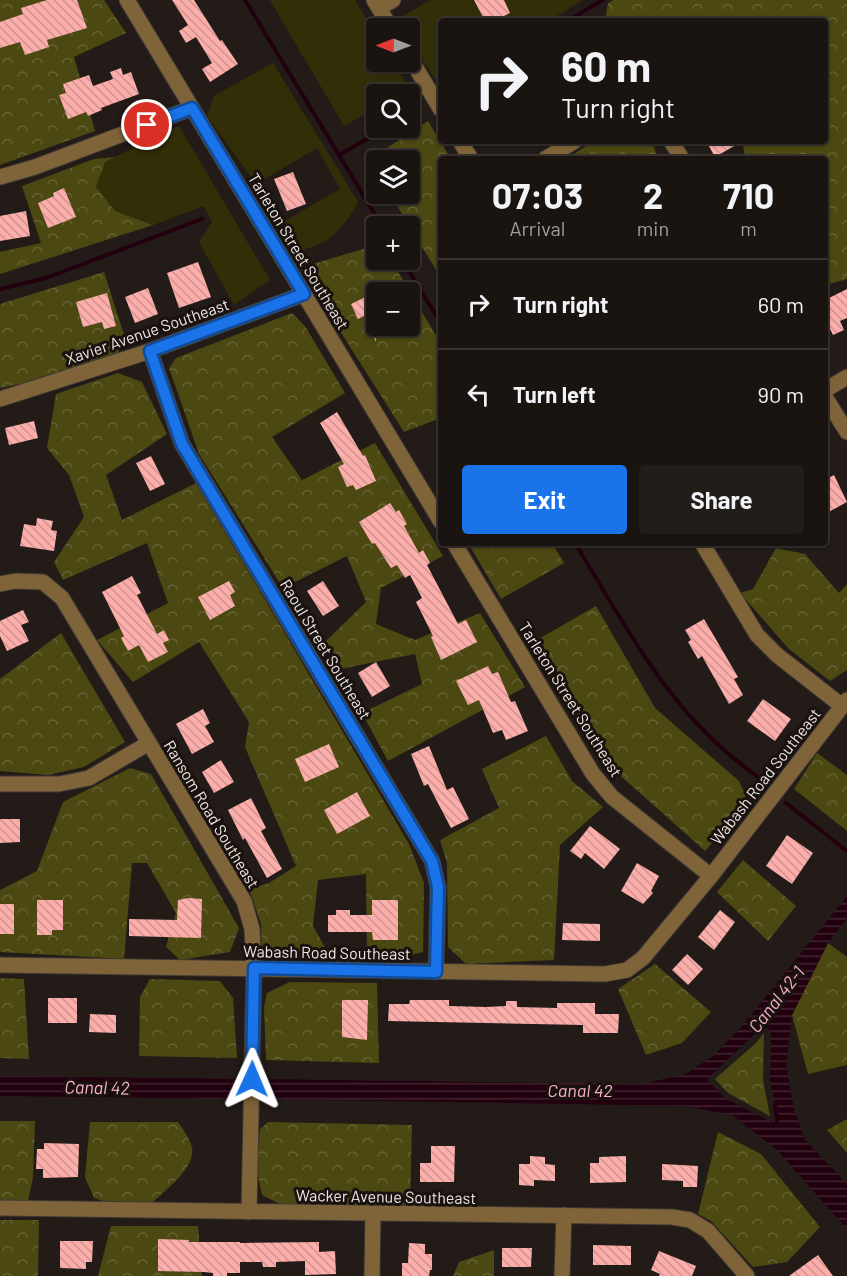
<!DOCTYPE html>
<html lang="en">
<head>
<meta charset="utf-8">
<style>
  :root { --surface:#1a1411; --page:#231d1a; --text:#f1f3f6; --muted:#9f9e9f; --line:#383331; --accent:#1a73e8 }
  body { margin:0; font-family:Barlow,sans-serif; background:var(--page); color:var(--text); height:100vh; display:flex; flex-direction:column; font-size:22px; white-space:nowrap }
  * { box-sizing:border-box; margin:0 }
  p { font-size:20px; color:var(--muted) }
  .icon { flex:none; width:33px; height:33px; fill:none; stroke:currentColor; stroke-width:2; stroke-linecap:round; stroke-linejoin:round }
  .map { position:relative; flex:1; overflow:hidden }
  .details { position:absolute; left:438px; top:156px; width:390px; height:390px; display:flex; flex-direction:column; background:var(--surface); border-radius:6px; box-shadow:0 2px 4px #0004,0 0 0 2px var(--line) }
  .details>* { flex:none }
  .top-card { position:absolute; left:438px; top:18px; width:390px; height:126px; border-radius:6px; box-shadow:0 2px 4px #0004,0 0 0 2px var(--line); background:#1a1411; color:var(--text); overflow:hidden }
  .needle { width:39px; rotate:270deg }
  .buttons { position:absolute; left:366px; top:18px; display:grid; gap:12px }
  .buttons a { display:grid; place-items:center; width:54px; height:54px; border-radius:6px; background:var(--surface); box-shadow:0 2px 4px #0004,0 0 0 2px var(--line); font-size:30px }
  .pin { position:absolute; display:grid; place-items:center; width:51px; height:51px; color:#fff; margin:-26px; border:3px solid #fff; border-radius:50%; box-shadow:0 2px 6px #0007 }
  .me { position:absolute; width:66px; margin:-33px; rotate:1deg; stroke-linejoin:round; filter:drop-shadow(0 0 4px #0008) }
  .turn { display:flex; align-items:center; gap:21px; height:126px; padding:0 24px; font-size:27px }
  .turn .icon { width:78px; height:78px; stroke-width:2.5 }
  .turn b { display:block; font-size:42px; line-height:51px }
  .eta { display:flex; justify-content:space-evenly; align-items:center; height:102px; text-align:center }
  .eta b { font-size:36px; font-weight:700; line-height:42px }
  .action { display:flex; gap:12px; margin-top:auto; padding:12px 24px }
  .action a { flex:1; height:69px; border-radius:6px; background:var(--accent); color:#fff; font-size:24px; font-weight:700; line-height:69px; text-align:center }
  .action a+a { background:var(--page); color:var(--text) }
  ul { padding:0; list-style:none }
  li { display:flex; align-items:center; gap:18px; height:90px; padding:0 24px; border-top:2px solid var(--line) }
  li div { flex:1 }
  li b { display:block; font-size:22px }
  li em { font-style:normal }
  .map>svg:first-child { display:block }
</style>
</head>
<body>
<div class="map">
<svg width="847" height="1276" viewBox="0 0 847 1276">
  <defs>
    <pattern id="forest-crowns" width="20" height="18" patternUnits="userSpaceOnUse" patternTransform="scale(1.5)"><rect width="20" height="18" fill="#4c4812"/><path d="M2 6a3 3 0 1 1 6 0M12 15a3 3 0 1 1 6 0" fill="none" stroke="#666234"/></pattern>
    <pattern id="water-rules" width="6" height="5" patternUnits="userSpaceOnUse" patternTransform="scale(1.5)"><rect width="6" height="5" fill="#22000f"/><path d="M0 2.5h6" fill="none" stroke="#422532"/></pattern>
    <pattern id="building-back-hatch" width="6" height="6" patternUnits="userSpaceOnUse" patternTransform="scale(1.5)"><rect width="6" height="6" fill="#fcaeab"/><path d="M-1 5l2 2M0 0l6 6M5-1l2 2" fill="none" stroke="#cf9492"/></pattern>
  </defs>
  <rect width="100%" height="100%" fill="#221b17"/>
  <g fill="#322f08">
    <polygon points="270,0 355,0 376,35 376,62 393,62 410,90 401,94 376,94 376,108 344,126"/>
    <polygon points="430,0 583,0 549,21 441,21 441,79 434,78 410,39 410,28 403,28 397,20"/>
    <path d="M 273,63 L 358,202 C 343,231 327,245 295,252 L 278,225 L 340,189 L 317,148 L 256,184 L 207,116 L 214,96 Z"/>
    <polygon points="179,126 270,280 234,305 199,242 212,222 204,206 153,225 115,211 96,187 105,162"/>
  </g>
  <g fill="url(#forest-crowns)" fill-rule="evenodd">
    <polygon points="0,0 104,0 126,33 74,57 95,131 0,165"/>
    <polygon points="614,0 847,0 847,279 825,285 825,214 831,210 825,201 825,159 746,159 742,141 825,141 825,21 605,21 608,3"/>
    <polygon points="428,121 451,159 441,159 441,278 390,194 410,194 410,160 376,160 376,170 370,159"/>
    <polygon points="594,141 652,141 658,159 566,159"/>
    <polygon points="115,157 105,162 96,187 115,211 153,225 0,274 0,252 41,243 22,186 94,159"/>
    <path d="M 376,237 L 376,260 L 391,260 L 441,344 L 441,418 L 404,432 L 300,268 L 363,249 ZM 376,292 L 410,292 L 410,326 L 376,326 Z"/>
    <polygon points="104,272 125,338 118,353 29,382 0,388 0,304"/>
    <polygon points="292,313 305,326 345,393 272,437 302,480 375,443 443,556 381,588 376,624 415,640 480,613 525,687 388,761 362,713 422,684 415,654 340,669 324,643 366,602 347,556 283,588 199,454 169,368 176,358"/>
    <polygon points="118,373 142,382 167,434 106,475 122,520 196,483 409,844 424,883 423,952 387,960 367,954 366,874 318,880 313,926 327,951 310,960 262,955 261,924 249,889 269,883 296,866 245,747 249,722 199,642 133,682 97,640 168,603 147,543 63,580 54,562 84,517 69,475 47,448 56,394"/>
    <polygon points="468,543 552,543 564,563 501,599"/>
    <polygon points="776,548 805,554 839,593 847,584 847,670 830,681 789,649 740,593 753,589"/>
    <polygon points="596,606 655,708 739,781 748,801 705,851 604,761 528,645"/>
    <polygon points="61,633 125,742 84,767 48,775 0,771 0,679"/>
    <polygon points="546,736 572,781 603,807 560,845 554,960 466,964 448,947 447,863 440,840 499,808 482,769"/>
    <polygon points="817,753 847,775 847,831 794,789"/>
    <polygon points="130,768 151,774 239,928 230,952 180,960 166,947 176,913 147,863 132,863 124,959 0,952 0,890 37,871 63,802"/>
    <polygon points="743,860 796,906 768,941 717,892"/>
    <polygon points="828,943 847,957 847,1065 808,1074 792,1015"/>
    <polygon points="655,964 711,1012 682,1043 646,1055 618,989"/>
    <polygon points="0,978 24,979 29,1059 0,1058"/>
    <polygon points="150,979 220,981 233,998 237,1058 139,1056 140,997"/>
    <polygon points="290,982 377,983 379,1063 266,1060 264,1007 267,993"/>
    <polygon points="764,1033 763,1080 770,1116 728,1093 715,1079 756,1043"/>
    <polygon points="847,1119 847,1153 827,1130"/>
    <polygon points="0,1121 35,1121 33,1177 28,1201 0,1200"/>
    <path d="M 90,1122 L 178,1122 C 183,1129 190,1139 192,1147 C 196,1168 166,1189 152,1203 L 119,1206 L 94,1198 L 85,1177 Z"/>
    <polygon points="268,1122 412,1125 410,1206 280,1204 262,1195 256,1167 260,1129"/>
    <polygon points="718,1132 761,1154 820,1227 787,1262 753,1267 711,1221 698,1214"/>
    <polygon points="0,1220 39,1220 38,1276 0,1276"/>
    <polygon points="111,1226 198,1226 202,1276 98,1276"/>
    <polygon points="494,1250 494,1276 453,1276 459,1262"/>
  </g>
  <g fill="url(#water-rules)" fill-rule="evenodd">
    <path d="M 847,896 L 847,919 L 828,943 L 792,1015 L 786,1064 L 794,1109 L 805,1140 L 847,1184 L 847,1229 L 776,1149 L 732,1115 L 685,1106 L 259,1099 L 259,1079 L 642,1084 L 686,1074 L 713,1056 L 742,1026 ZM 764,1027 L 768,1029 L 771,1033 L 770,1080 L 777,1115 L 776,1119 L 771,1122 L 725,1098 L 709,1082 L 708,1078 L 761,1028 Z"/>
    <polygon points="0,1076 244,1079 243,1099 0,1096"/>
  </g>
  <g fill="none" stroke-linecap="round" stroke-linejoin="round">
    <g stroke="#22000f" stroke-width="4">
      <polyline points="245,0 382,226"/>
      <polyline points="567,21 603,0"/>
      <polyline points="410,114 412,112"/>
      <polyline points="339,155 386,128"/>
      <polyline points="402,260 441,323"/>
      <polyline points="0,289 46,278 202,219"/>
      <path d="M 575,543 C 616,610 654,683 711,738 C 727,754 746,768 764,782"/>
      <polyline points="786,803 847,851"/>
      <polyline points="775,1105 777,1121"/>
    </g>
  </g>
  <g fill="url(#building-back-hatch)">
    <polygon points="47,0 77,0 87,28 47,40 49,47 25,55 20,42 0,48 0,22 23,14 21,8"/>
    <polygon points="172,0 194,0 220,41 222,40 238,64 210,82 202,69 212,63 196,37 186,43 179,31 188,25"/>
    <polygon points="474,0 504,0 510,13 494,21 485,21"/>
    <polygon points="121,68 123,75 131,72 139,94 101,108 102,110 88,116 86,112 68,119 59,95 66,93 63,84 89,75 93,86 113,79 110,72"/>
    <polygon points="706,141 743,141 715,157"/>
    <polygon points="293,172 306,204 287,211 274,179"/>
    <polygon points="64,188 76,217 48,228 38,203 54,196 53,193"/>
    <polygon points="26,211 30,236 0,241 0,216"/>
    <polygon points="198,262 211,297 179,308 167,273"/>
    <polygon points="148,288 158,314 135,323 125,297"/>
    <polygon points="847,289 847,318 840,321 844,330 833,335 830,329 825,331 825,300"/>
    <polygon points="376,292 376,342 364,316 358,319 351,304"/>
    <polygon points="107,293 116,326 104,329 102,322 83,327 76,302"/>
    <polygon points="337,412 363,456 365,455 376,481 356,490 353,485 347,487 338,467 344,464 320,423"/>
    <polygon points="34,421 38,438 9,445 5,428"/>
    <polygon points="151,456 165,484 150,491 136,463"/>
    <polygon points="834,475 847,502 825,514 825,480"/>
    <polygon points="390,503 396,512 399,510 407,524 404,526 419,553 423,550 430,563 427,565 458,624 466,620 477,642 441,660 431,637 433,636 416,602 422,598 410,575 405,578 397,565 391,568 375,543 372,544 359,522"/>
    <polygon points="37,518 53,521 51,530 57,531 54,551 20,546 24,524 36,526"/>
    <polygon points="132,576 141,593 137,595 157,634 164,630 169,640 163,643 168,652 148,662 139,645 128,651 121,638 124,636 102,592"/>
    <polygon points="229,581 235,592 230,595 235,606 210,620 198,597"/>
    <polygon points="323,581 339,606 323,616 307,591"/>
    <polygon points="23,610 29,622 21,625 29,641 7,651 0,636 0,621"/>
    <polygon points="704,619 738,677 734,679 743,695 729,704 702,656 698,659 688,642 691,640 685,630"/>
    <polygon points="376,662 390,686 372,697 358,673"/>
    <polygon points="488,666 492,674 498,672 511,702 515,701 528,731 506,740 502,730 493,733 479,700 468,705 456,681"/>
    <polygon points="763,699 791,719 775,741 747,721"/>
    <polygon points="203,709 210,723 205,726 214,742 192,754 176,724"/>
    <polygon points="329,744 339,767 305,782 295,759"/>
    <polygon points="429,746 447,790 453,787 469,819 451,828 428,784 424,786 411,754"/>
    <polygon points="221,760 234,782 214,793 202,772"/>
    <polygon points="357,792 370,816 337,834 324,810"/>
    <polygon points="251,798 266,828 261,831 282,869 267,878 245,838 243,840 228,810"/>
    <polygon points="0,819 20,819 20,842 0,843"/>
    <polygon points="590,826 620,849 604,869 585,853 581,859 570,851"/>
    <polygon points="787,835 813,853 792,884 766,866"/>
    <polygon points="637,863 659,876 651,891 653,893 643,904 621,891"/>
    <polygon points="188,898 202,899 201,938 129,936 129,919 177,920 178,900"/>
    <polygon points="37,900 63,900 63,930 52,930 52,935 37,935"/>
    <polygon points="372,900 398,900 398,940 373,940 372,932 328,932 328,915 336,915 336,910 350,910 350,915 372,915"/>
    <rect x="0" y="904" width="14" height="30"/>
    <polygon points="720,910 735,922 714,950 698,937"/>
    <polygon points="563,923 600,924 600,941 562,940"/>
    <polygon points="687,954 703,969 688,985 672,970"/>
    <rect x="48" y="998" width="29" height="25"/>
    <polygon points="342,1000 368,1000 367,1040 342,1037"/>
    <polygon points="410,1000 449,1000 449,1006 486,1007 506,1006 506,1001 517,1001 517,1007 557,1008 557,1003 595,1003 595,1014 619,1014 618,1033 583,1033 583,1025 388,1021 389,1004 409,1004"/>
    <polygon points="90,1014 116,1015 116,1033 89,1032"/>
    <polygon points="44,1143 79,1144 78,1177 43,1178 43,1169 36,1169 37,1149 44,1149"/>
    <polygon points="431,1146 455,1146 454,1182 420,1182 420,1163 431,1163"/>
    <polygon points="530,1156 545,1157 545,1164 555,1165 555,1181 534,1180 534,1186 519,1185 519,1164 530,1164"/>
    <polygon points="626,1156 626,1182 590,1183 590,1163 599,1163 599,1157"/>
    <polygon points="662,1164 698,1166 697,1187 683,1187 683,1181 662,1180"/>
    <polygon points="158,1239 189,1240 189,1242 240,1242 240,1243 319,1242 319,1252 335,1251 336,1274 305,1275 305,1261 276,1262 276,1267 263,1267 262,1262 240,1262 240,1273 227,1273 227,1276 213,1276 213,1273 204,1272 158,1271"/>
    <polygon points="60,1241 93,1241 92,1262 86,1262 86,1269 60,1268"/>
    <polygon points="409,1243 425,1244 425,1254 432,1254 432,1270 430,1270 429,1276 402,1276 402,1263 408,1263"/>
    <polygon points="593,1245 631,1246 631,1265 593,1265"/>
    <polygon points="502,1248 532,1248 531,1267 502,1267"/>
    <polygon points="659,1251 696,1266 692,1276 659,1276 660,1274 651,1270"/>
    <polygon points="818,1255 833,1276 789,1276"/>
  </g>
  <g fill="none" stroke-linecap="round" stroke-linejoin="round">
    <g stroke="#3f3834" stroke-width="17">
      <g id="street">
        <polyline points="127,0 441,522"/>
        <polyline points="374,0 391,28"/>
        <polyline points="379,8 393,0"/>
        <polyline points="410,58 441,110"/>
        <polyline points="460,141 471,159"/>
        <polyline points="671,141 682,159"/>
        <polyline points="545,159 575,141"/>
        <polyline points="0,177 35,167 192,108"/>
        <polyline points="150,351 182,444 432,861 438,887 436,972"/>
        <polyline points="825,390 847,377"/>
        <polyline points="825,397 847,432"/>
        <polyline points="0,399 150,351 304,294"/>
        <polyline points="454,543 593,774 612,797 711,876"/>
        <polyline points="702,543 757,635 777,655 842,706"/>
        <polyline points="0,584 16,581 43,582 62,598 244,901 252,929 254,968 249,1212"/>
        <polyline points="0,784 59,784 89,778 149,743"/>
        <polyline points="0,965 605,974 627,970 643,958 711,876 847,700"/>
        <polyline points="0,1208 672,1217 690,1220 708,1231 747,1276"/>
        <polyline points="372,1276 373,1214"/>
        <polyline points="562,1276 564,1215"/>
      </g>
    </g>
    <use href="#street" stroke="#7f643a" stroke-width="15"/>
  </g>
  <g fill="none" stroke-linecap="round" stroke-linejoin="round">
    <g stroke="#114b97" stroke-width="15">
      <polyline id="route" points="147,125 192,108 304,294 150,351 182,444 432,861 438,887 436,972 254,968 252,1079"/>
    </g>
    <use href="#route" stroke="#1a73e8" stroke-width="10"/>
  </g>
  <g text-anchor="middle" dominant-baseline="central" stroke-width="6" stroke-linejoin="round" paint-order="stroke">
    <g font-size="16" fill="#eee8e5" stroke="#19120e">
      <text transform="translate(299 251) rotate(59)">Tarleton Street Southeast</text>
      <text transform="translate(147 331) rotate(-19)">Xavier Avenue Southeast</text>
      <text transform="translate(326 649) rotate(59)">Raoul Street Southeast</text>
      <text transform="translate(571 699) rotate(58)">Tarleton Street Southeast</text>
      <text transform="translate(765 776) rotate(-52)">Wabash Road Southeast</text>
      <text transform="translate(212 814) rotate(59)">Ransom Road Southeast</text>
      <text transform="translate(327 952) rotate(1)">Wabash Road Southeast</text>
      <text transform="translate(386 1196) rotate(1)">Wacker Avenue Southeast</text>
    </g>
    <g font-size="18" font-style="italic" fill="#fcafcd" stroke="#19120e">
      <text transform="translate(776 999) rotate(-52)">Canal 42-1</text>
      <text transform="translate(97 1087) rotate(1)">Canal 42</text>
      <text x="580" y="1090">Canal 42</text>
    </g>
  </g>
</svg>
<div class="buttons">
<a><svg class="needle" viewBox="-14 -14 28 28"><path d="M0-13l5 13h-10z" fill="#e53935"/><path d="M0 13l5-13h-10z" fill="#9f9e9f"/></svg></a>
<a><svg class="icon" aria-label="search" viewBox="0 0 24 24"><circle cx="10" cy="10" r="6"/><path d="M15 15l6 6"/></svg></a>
<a><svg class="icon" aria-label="layers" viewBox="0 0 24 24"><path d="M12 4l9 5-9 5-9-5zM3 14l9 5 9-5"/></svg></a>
<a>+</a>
<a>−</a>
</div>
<div class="pin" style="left:147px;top:125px;background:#d93025"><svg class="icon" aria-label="arrive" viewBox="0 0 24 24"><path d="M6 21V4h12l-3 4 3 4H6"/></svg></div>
<svg class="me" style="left:252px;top:1079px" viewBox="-20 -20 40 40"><path d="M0-17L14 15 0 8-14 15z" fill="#1a73e8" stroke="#fff" stroke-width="4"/></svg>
<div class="top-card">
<div class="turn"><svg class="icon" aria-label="right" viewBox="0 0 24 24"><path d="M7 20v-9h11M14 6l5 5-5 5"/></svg><div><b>60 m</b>Turn right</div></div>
</div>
<section class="details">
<div class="eta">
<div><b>07:03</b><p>Arrival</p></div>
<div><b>2</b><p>min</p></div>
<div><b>710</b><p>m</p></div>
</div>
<ul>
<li><svg class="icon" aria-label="right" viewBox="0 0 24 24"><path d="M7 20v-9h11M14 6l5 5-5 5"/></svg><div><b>Turn right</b></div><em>60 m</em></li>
<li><svg class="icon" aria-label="left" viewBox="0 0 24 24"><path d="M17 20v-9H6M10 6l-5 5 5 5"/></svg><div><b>Turn left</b></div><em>90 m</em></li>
</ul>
<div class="action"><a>Exit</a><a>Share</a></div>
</section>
</div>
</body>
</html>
